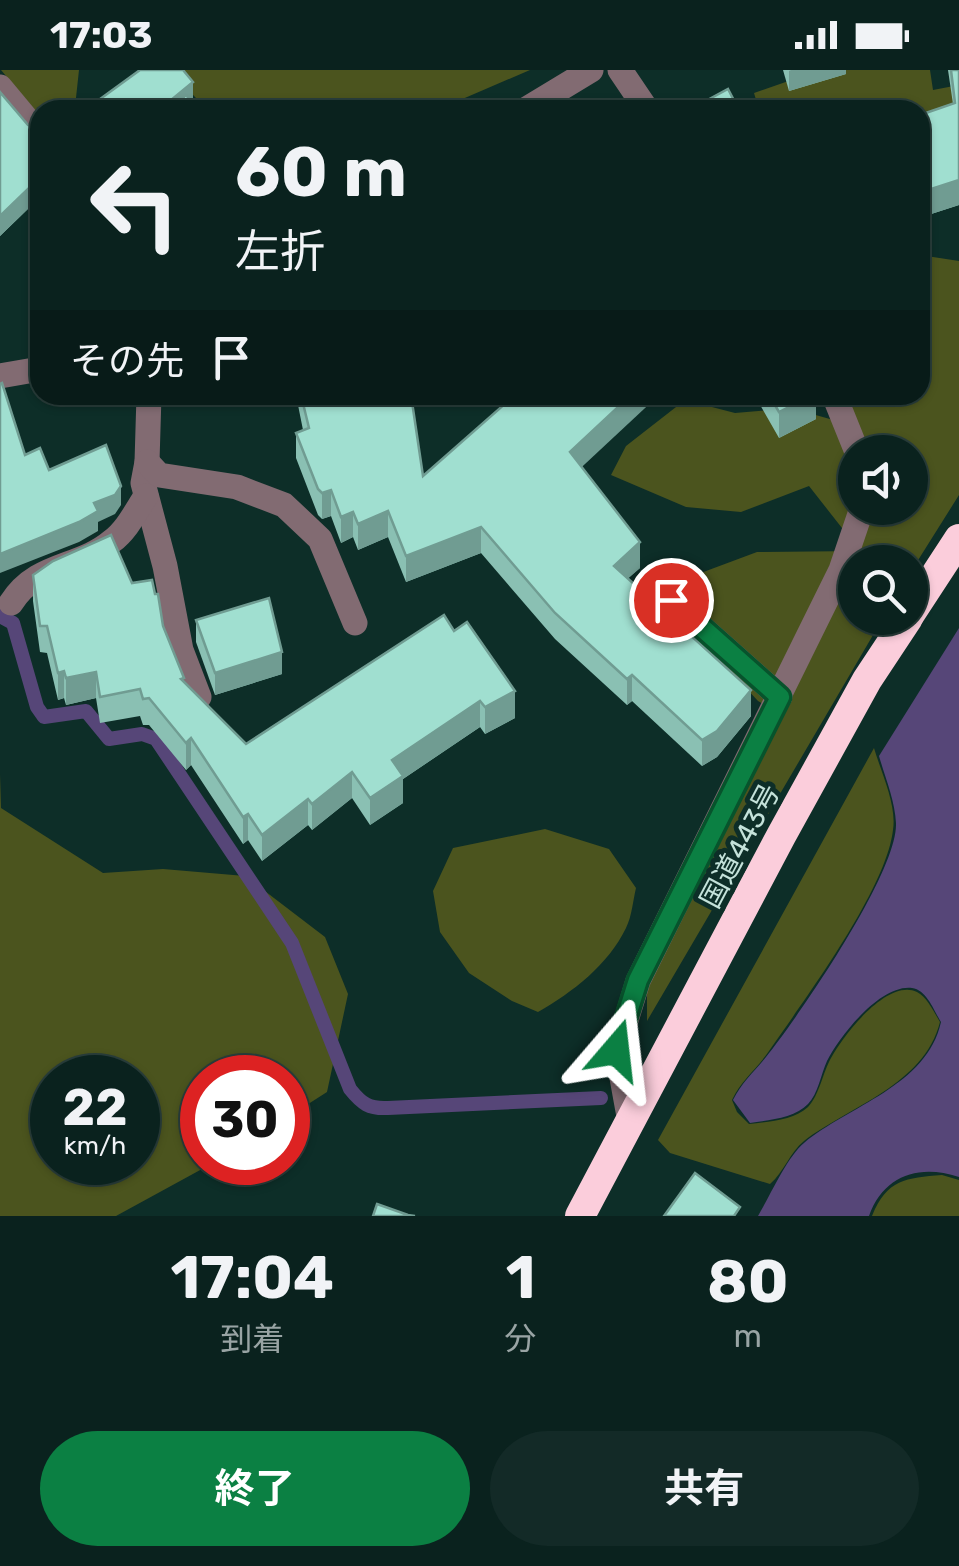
<!DOCTYPE html>
<html lang="ja">
<head>
<meta charset="utf-8">
<style>
  :root { --surface:#0a221e; --page:#132a27; --text:#f1f3f6; --muted:#99a4a4; --line:#2a3f3c; --accent:#0b8043 }
  body { margin:0; font-family:Rubik,"Noto Sans JP",sans-serif; background:var(--page); color:var(--text); height:100vh; display:flex; flex-direction:column; font-size:38px; white-space:nowrap }
  * { box-sizing:border-box; margin:0 }
  p { font-size:32px; color:var(--muted) }
  .icon { flex:none; width:55px; height:55px; fill:none; stroke:currentColor; stroke-width:2; stroke-linecap:round; stroke-linejoin:round }
  .map { position:relative; height:1146px; overflow:hidden }
  .details { display:flex; flex-direction:column; background:var(--surface); flex:1 }
  .details>* { flex:none }
  .guide { position:absolute; left:30px; top:30px; width:900px; height:305px; border-radius:30px; box-shadow:0 2px 8px #0004,0 0 0 2px var(--line); background:#0a221e; color:var(--text); overflow:hidden }
  .tools { position:absolute; left:838px; top:365px; display:grid; gap:20px }
  .tools a { display:grid; place-items:center; width:90px; height:90px; border-radius:50%; background:var(--surface); box-shadow:0 2px 8px #0004,0 0 0 2px var(--line); font-size:50px }
  .speed { position:absolute; left:30px; top:985px; display:flex; gap:20px; font-size:50px; font-weight:700; text-align:center }
  .speed>* { display:grid; place-content:center; width:130px; height:130px; border-radius:50%; background:var(--surface); box-shadow:0 2px 8px #0004,0 0 0 2px var(--line); line-height:1 }
  .speed small { font-size:25px; font-weight:400 }
  .speed .limit { border:15px solid #d22; background:#fff; color:#111 }
  .pin { position:absolute; display:grid; place-items:center; width:85px; height:85px; color:#fff; margin:-42px; border:5px solid #fff; border-radius:50%; box-shadow:0 2px 10px #0007 }
  .me { position:absolute; width:110px; margin:-55px; rotate:17deg; stroke-linejoin:round; filter:drop-shadow(0 0 8px #0008) }
  .turn { display:flex; align-items:center; gap:35px; height:210px; padding:0 40px; font-size:45px }
  .turn .icon { width:130px; height:130px; stroke-width:2.5 }
  .turn b { display:block; font-size:70px; line-height:85px }
  .then { display:flex; align-items:center; height:95px; padding:0 40px; background:#0003; gap:20px; font-size:38px }
  .eta { display:flex; justify-content:space-evenly; align-items:center; height:170px; text-align:center }
  .eta b { font-size:60px; font-weight:700; line-height:70px }
  .primary-button { display:flex; gap:20px; margin-top:auto; padding:20px 40px }
  .primary-button a { flex:1; height:115px; border-radius:60px; background:var(--accent); color:#fff; font-size:40px; font-weight:700; line-height:115px; text-align:center }
  .primary-button a+a { background:var(--page); color:var(--text) }
  .status { display:flex; justify-content:space-between; align-items:center; height:70px; padding:0 50px; background:var(--surface); direction:ltr }
  .status svg { height:28px; fill:currentColor }
  .map>svg:first-child { display:block }
</style>
</head>
<body>
<div class="status"><b>17:03</b><svg viewBox="0 0 49 12"><path d="M0 12V9h3v3zM5 12V6h3v6zM10 12V3h3v9zM15 12V0h3v12zM26 1h20v11H26zM47 4h2v5h-2z"/></svg></div>
<div class="map">
<svg width="959" height="1146" viewBox="0 0 959 1146">
  <rect width="100%" height="100%" fill="#0d2e28"/>
  <g fill="#4b541e" fill-rule="evenodd">
    <polygon points="1,0 79,0 75,37 74,40 40,40 40,46"/>
    <polygon points="170,0 530,0 437,40 207,40"/>
    <polygon points="820,0 930,0 933,20 959,15 959,65 920,77 920,40 759,40 754,23"/>
    <path d="M 920,185 L 959,191 L 959,425 L 910,503 L 910,492 L 855,492 L 855,548 L 883,548 L 647,951 L 647,912 L 780,644 L 758,631 L 685,552 L 698,504 L 757,482 L 860,481 L 809,416 L 741,442 L 686,437 L 611,405 L 626,376 L 685,330 L 735,343 L 791,338 L 858,357 L 844,325 L 920,325 ZM 855,382 L 910,382 L 910,438 L 855,438 Z"/>
    <path d="M 874,678 C 881,702 897,735 893,760 C 886,820 805,929 769,981 C 757,999 741,1010 732,1030 L 737,1042 L 749,1054 C 768,1052 794,1050 808,1037 C 819,1026 823,1002 831,988 C 843,966 887,908 917,922 C 927,927 934,942 940,952 C 924,1015 850,1036 804,1071 C 790,1082 784,1102 770,1114 L 670,1083 L 658,1070 Z"/>
    <path d="M 0,704 L 1,738 L 103,803 L 163,799 L 245,806 L 325,867 L 348,924 L 327,1022 L 288,1047 L 288,1008 L 202,1008 L 202,1092 L 213,1093 L 116,1146 L 0,1146 ZM 52,1008 L 138,1008 L 138,1092 L 52,1092 Z"/>
    <path d="M 545,759 L 609,779 L 636,818 C 633,830 632,846 626,858 C 608,895 573,922 538,942 L 512,931 L 469,903 L 440,862 L 433,821 L 453,778 Z"/>
    <path d="M 942,1105 L 959,1110 L 959,1146 L 872,1146 C 887,1109 906,1108 942,1105 Z"/>
  </g>
  <path fill="#564678" d="M 959,558 L 959,1107 C 919,1094 884,1105 869,1146 L 758,1146 C 770,1126 787,1087 804,1073 C 848,1036 927,1016 941,952 C 934,941 927,920 912,918 C 880,914 839,967 827,991 C 821,1004 818,1024 808,1034 C 795,1048 769,1050 750,1053 L 733,1030 C 742,1012 754,1002 766,987 C 799,946 898,802 896,753 C 895,731 885,707 879,686 Z"/>
  <g fill="none" stroke-linecap="round" stroke-linejoin="round">
    <path stroke="#564678" stroke-width="14" d="M 0,546 L 13,553 L 37,637 L 44,647 L 86,641 L 109,669 L 142,664 L 156,669 L 292,873 L 350,1019 C 362,1034 369,1039 388,1038 L 601,1028"/>
    <g stroke="#826b72" stroke-width="25">
      <polyline points="620,0 647,40"/>
      <polyline points="0,17 40,65"/>
      <polyline points="525,40 591,0"/>
      <polyline points="0,306 40,299"/>
      <polyline points="149,325 147,392 143,413 165,496 181,580 199,627"/>
      <polyline points="834,325 857,382"/>
      <polyline points="147,392 159,405 237,417 284,435 320,469 355,553"/>
      <polyline points="671,530 780,627"/>
      <path d="M 11,533 C 37,492 79,499 112,471 C 127,460 136,441 146,426"/>
      <polyline points="630,1052 617,980 638,911 841,500 862,438"/>
    </g>
    <g stroke="#fbcddb" stroke-width="30">
      <polyline points="910,544 959,469"/>
      <polyline points="580,1146 781,766 867,610 908,548"/>
    </g>
  </g>
  <g fill="#8ac0b3">
    <polygon points="783,0 846,0 846,4 789,21"/>
    <polygon points="948,0 959,0 959,135 925,146 920,135 920,45 953,34"/>
    <polygon points="0,22 28,55 40,60 40,146 31,136 0,166"/>
    <polygon points="296,325 411,325 423,406 582,397 640,498 628,508 751,646 717,687 702,696 632,631 627,635 555,569 481,483 406,512 388,467 358,480 353,467 341,473 331,446 322,449 318,445 296,388 296,363 303,360"/>
    <polygon points="739,325 816,325 816,349 779,368 755,326 744,333"/>
    <polygon points="33,505 132,513 163,556 184,612 246,674 454,561 515,648 485,664 480,657 403,709 403,733 370,755 352,728 312,760 308,755 262,791 248,770 243,774 191,695 186,700 149,655 143,655 140,646 100,653 96,628 66,635 64,628 58,630 47,583 40,582 33,531"/>
    <polygon points="196,550 282,604 215,625 196,572"/>
  </g>
  <g fill="#709c92">
    <polygon points="791,0 846,0 846,4 789,21 789,1"/>
    <polygon points="193,12 193,32 183,40 159,40"/>
    <polygon points="959,110 959,135 925,146 925,121"/>
    <polygon points="31,116 31,136 0,166 0,146"/>
    <polygon points="631,325 659,325 570,408 570,382"/>
    <polygon points="744,325 755,325 755,326 744,333"/>
    <polygon points="812,325 816,325 816,349 779,368 779,342"/>
    <polygon points="121,416 121,435 115,444 98,452 98,461 79,472 0,503 0,484 94,433"/>
    <polygon points="331,420 331,446 322,449 322,423"/>
    <polygon points="388,441 388,467 358,480 358,454"/>
    <polygon points="353,442 353,467 341,473 341,447"/>
    <polygon points="481,457 481,483 406,512 406,486"/>
    <polygon points="640,472 640,498 614,521 614,496"/>
    <polygon points="282,582 282,604 215,625 215,603"/>
    <polygon points="64,601 64,628 58,630 58,603"/>
    <polygon points="96,602 96,628 66,635 66,608"/>
    <polygon points="632,605 632,631 627,635 627,609"/>
    <polygon points="751,620 751,646 717,687 702,696 702,670"/>
    <polygon points="515,621 515,648 485,664 485,637"/>
    <polygon points="480,631 480,657 403,709 403,733 370,755 370,728 392,690"/>
    <polygon points="191,668 191,695 186,700 186,673"/>
    <polygon points="352,702 352,728 312,760 312,734"/>
    <polygon points="308,729 308,755 262,791 262,765"/>
    <polygon points="248,744 248,770 243,774 243,747"/>
  </g>
  <g fill="#a0dfd0" stroke="#709c92" stroke-width="2.5">
    <polygon points="140,0 183,0 193,12 159,40 85,40"/>
    <polygon points="951,0 959,0 959,110 925,121 920,110 920,45 955,33"/>
    <polygon points="728,19 739,40 689,40"/>
    <polygon points="0,22 28,55 40,60 40,126 31,116 0,146"/>
    <polygon points="185,25 207,40 178,40"/>
    <polygon points="2,313 25,385 40,378 49,400 106,375 121,416 115,425 94,433 98,441 79,452 0,484 0,314"/>
    <polygon points="301,325 411,325 423,406 515,325 631,325 570,382 640,472 614,496 751,620 717,661 702,670 632,605 627,609 555,543 481,457 406,486 388,441 358,454 353,442 341,447 331,420 322,423 318,419 296,363 309,358"/>
    <polygon points="769,325 812,325 779,342"/>
    <polygon points="111,465 132,513 152,510 155,524 158,524 163,556 184,608 181,609 246,674 444,545 454,561 467,552 515,621 485,637 480,631 392,690 403,706 370,728 352,702 312,734 308,729 262,765 248,744 243,747 191,668 186,673 149,628 143,629 140,619 100,627 96,602 66,608 64,601 58,603 47,556 40,556 33,505 53,491"/>
    <polygon points="269,528 282,582 215,603 196,550"/>
    <polygon points="695,1103 740,1137 734,1146 664,1146"/>
    <polygon points="377,1134 408,1145 415,1146 373,1146"/>
  </g>
  <g fill="none" stroke-linecap="round" stroke-linejoin="round">
    <g stroke="#07532c" stroke-width="25">
      <polyline id="route" points="616,980 638,910 780,627 671,530"/>
    </g>
    <use href="#route" stroke="#0b8043" stroke-width="18"/>
  </g>
  <g text-anchor="middle" dominant-baseline="central" stroke-width="10" stroke-linejoin="round" paint-order="stroke">
    <g font-size="28" fill="#c4e2da" stroke="#0d2e28">
      <text transform="translate(740 776) rotate(-62)">国道443号</text>
    </g>
  </g>
</svg>
<div class="tools">
<a><svg class="icon" aria-label="sound" viewBox="0 0 24 24"><path d="M4 9h4l5-4v14l-5-4H4zM17 9q2 3 0 6"/></svg></a>
<a><svg class="icon" aria-label="search" viewBox="0 0 24 24"><circle cx="10" cy="10" r="6"/><path d="M15 15l6 6"/></svg></a>
</div>
<div class="speed"><div>22<small>km/h</small></div><div class="limit">30</div></div>
<div class="pin" style="left:671px;top:530px;background:#d93025"><svg class="icon" aria-label="arrive" viewBox="0 0 24 24"><path d="M6 21V4h12l-3 4 3 4H6"/></svg></div>
<svg class="me" style="left:616px;top:980px" viewBox="-20 -20 40 40"><path d="M0-17L14 15 0 8-14 15z" fill="#0b8043" stroke="#fff" stroke-width="4"/></svg>
<div class="guide">
<div class="turn"><svg class="icon" aria-label="left" viewBox="0 0 24 24"><path d="M17 20v-9H6M10 6l-5 5 5 5"/></svg><div><b>60 m</b>左折</div></div>
<div class="then">その先<svg class="icon" aria-label="arrive" viewBox="0 0 24 24"><path d="M6 21V4h12l-3 4 3 4H6"/></svg></div>
</div>
</div>
<section class="details">
<div class="eta">
<div><b>17:04</b><p>到着</p></div>
<div><b>1</b><p>分</p></div>
<div><b>80</b><p>m</p></div>
</div>
<div class="primary-button"><a>終了</a><a>共有</a></div>
</section>
</body>
</html>
